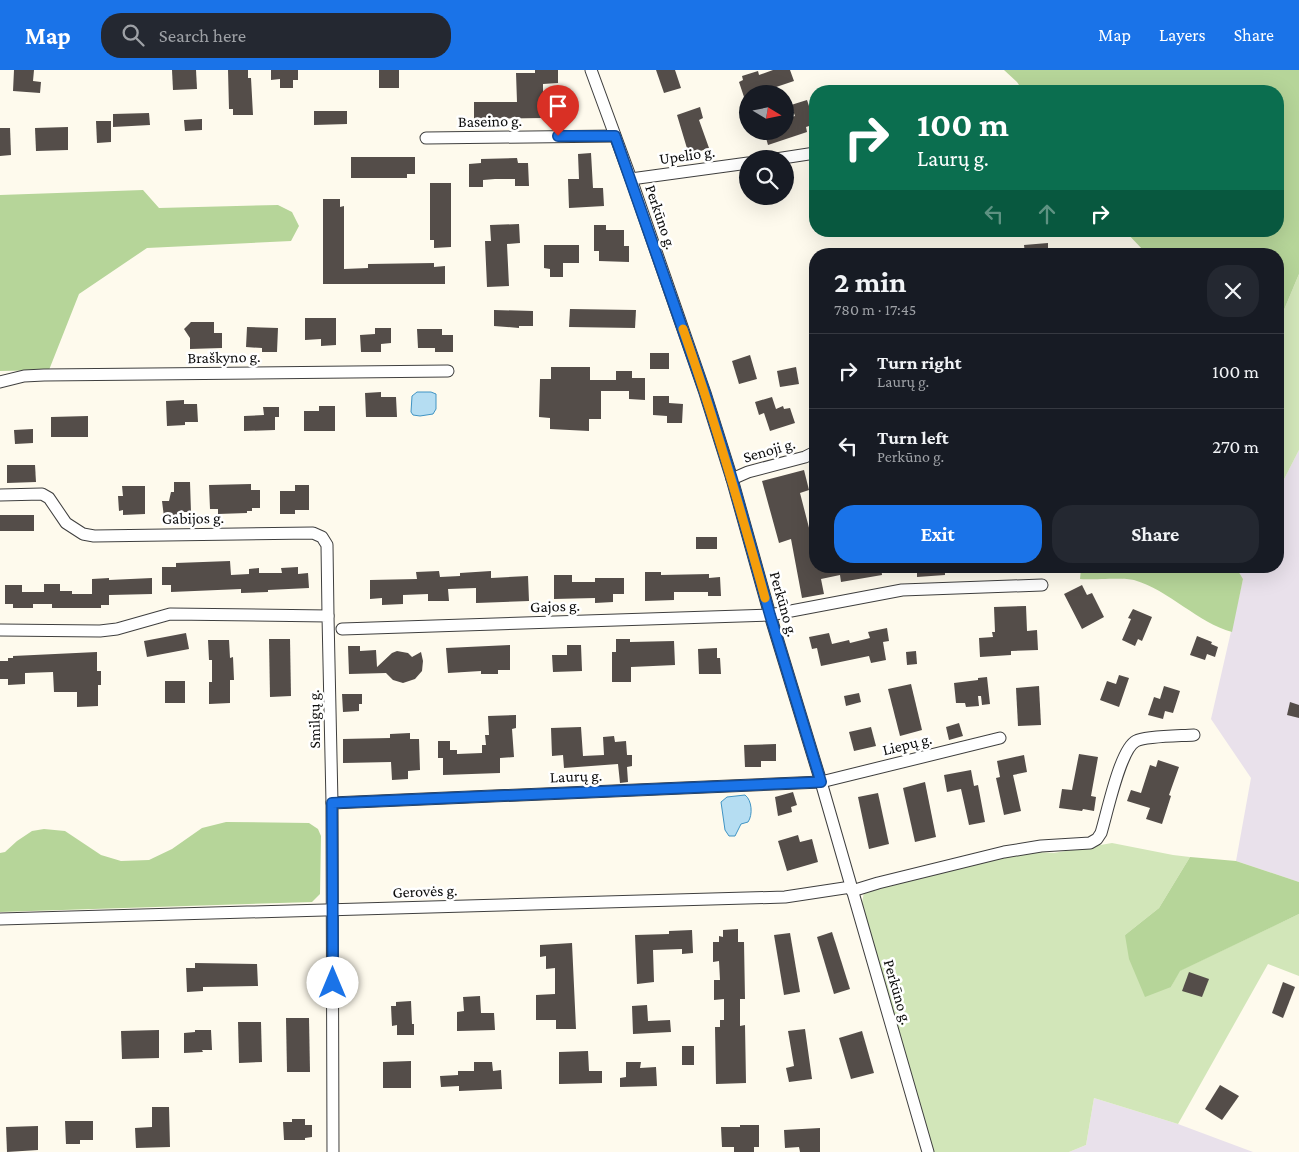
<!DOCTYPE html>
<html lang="en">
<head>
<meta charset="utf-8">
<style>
  :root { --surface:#171b24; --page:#242831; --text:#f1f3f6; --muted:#9ea1a6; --line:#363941; --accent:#1a73e8 }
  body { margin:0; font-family:"Crimson Pro",serif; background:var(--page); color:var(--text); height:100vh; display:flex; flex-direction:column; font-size:19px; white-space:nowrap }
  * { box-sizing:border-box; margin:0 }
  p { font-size:16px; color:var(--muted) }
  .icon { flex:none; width:28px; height:28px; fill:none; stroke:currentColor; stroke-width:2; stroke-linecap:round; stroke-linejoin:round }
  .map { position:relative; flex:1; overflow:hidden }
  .panel { position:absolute; left:809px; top:178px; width:475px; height:325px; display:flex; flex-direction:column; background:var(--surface); border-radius:20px; box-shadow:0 5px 20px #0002 }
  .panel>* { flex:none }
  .guide { position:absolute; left:809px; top:15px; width:475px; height:152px; border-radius:20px; box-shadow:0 5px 20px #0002; background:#0b6e4f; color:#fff; overflow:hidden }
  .needle { width:32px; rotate:100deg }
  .buttons { position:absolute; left:739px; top:15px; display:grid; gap:10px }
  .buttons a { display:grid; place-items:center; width:55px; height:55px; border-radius:50%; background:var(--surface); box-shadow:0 5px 20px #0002; font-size:25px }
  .pin { position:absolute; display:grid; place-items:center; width:42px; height:42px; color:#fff; margin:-51px -21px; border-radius:50% 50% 50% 0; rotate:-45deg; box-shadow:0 0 5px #0007 }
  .pin .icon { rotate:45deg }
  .me { position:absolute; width:55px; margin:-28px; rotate:0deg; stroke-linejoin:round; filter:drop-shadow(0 0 4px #0008) }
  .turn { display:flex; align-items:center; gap:18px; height:105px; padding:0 25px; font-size:22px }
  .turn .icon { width:65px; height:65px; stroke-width:2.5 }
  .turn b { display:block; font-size:35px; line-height:42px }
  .lanes { display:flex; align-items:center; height:48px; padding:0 25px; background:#0003; justify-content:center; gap:25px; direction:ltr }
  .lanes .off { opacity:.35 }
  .round { display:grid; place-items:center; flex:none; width:52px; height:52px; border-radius:20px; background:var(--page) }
  .headline { display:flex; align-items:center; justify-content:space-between; height:85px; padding:0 25px }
  h1 { font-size:30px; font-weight:700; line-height:38px }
  .action { display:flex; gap:10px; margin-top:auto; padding:10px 25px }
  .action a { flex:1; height:58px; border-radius:20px; background:var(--accent); color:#fff; font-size:20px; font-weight:700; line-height:58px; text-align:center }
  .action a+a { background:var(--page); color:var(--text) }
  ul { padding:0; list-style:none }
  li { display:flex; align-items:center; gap:15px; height:75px; padding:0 25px; border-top:1px solid var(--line) }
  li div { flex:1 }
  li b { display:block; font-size:19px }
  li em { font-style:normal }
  header { display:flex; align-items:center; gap:30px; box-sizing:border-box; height:70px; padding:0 25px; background:var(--accent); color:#fff }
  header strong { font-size:24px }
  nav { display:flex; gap:28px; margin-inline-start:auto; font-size:18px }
  .search { width:350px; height:45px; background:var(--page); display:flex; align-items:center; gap:12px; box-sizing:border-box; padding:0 18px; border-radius:20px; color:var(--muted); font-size:19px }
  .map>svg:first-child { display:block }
</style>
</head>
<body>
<header>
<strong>Map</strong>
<div class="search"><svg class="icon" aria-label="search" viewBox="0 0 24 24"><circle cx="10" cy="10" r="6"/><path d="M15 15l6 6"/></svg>Search here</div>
<nav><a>Map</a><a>Layers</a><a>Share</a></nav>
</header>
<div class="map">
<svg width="1299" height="1082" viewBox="0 0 1299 1082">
  <rect width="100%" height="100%" fill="#fefaed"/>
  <g fill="#e9e1eb">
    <polygon points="1299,380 1299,812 1236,791 1251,708 1211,649 1243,509 1237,499 1239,496 1278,496 1278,421"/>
    <polygon points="1094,1028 1178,1054 1253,1082 1069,1082 1086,1075"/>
  </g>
  <g fill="#d2e6b9">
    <polygon points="1299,204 1299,380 1278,421 1278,261 1281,247"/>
    <polygon points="1112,773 1173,785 1190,787 1159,838 1125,865 1171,917 1179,901 1299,844 1299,906 1268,894 1178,1054 1094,1028 1086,1075 1069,1082 934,1082 862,833 864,822 996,787 1037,782 1054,783"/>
  </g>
  <g fill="#b6d599">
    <polygon points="1004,0 1299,0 1299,204 1281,247 1278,261 1278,184 1158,184 1143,180 1125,161 1278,161 1278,21 1023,21 1017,12"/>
    <polygon points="143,120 159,138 278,135 292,142 299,156 291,171 147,178 79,224 49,300 0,301 0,125"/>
    <path d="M 1079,496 L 1223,496 L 1237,499 L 1243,509 L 1232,562 C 1198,553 1169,520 1134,510 C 1124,507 1092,510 1080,509 L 1081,499 Z"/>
    <polygon points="226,752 309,753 318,759 321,766 320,824 312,832 0,842 0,783 5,782 17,771 32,761 44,759 65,761 101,785 121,791 149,790 172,779 202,758"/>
    <polygon points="1190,787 1236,791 1299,812 1299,844 1180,901 1171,917 1145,927 1129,889 1125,865 1159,838"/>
  </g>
  <g fill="#b5ddf2" stroke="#4094c4">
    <polygon points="417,322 431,322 436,324 436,339 433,344 420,346 413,345 411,342 412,326"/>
    <path d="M 745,725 C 752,730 753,745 748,752 L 741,754 L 735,766 L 729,766 L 725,760 L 721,732 L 727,727 Z"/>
  </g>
  <g fill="#544d49">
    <polygon points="14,0 34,0 33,11 41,12 40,23 13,21"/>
    <polygon points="172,0 196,0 197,19 173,20"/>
    <polygon points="228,0 248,0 248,8 251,8 253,45 233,45 233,39 229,39"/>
    <polygon points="271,0 298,0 298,10 293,10 293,18 280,18 280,9 271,10"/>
    <rect x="379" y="0" width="20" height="18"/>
    <polygon points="535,0 558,0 558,13 543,14 543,48 474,49 474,32 517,32 516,3 535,3"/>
    <polygon points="656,0 675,0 681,18 664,23"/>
    <polygon points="773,0 790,0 794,11 755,24 748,24 748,26 744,27 739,12 743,10 742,6 758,1 759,5"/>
    <polygon points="807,30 815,54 806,57 807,62 768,75 764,61 785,61 785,49 795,46 791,35"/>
    <polygon points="700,37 703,48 699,50 709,78 689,85 677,45"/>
    <polygon points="314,41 347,41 347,54 314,55"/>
    <polygon points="149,43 150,55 113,57 113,44"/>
    <polygon points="202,49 202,60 185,61 184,50"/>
    <polygon points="96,51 111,51 111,72 97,73"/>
    <polygon points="68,57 68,80 36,81 35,58"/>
    <polygon points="0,58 10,58 11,85 0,86"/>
    <polygon points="591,83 593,118 603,118 604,136 569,138 568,109 579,109 578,84"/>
    <polygon points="351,87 415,87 415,104 407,104 407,108 351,108"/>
    <polygon points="517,88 518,93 528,93 529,116 515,116 515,109 495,109 483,110 483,117 469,117 469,94 481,93 481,89"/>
    <polygon points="430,113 451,113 451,177 434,178 434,170 430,170"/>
    <polygon points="323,129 340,129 340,137 344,136 344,199 368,198 368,194 434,193 434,197 445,196 445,214 323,214"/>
    <polygon points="519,154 520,173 507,174 509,216 487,217 485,171 491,171 490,155"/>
    <polygon points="594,155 606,155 606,160 624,160 624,176 629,176 629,192 599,191 599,181 594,181"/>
    <polygon points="1048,173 1048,184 1025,184 1024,175"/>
    <polygon points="544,175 579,175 579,193 563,193 563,207 550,207 550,199 544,198"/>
    <polygon points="570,239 636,240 635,258 569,257"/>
    <polygon points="494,240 533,241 533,256 519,256 519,258 494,256"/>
    <polygon points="305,248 336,248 336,275 321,276 321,269 305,270"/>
    <polygon points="191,252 214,252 214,263 222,263 222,278 190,279 190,268 184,259"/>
    <polygon points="247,257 278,258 277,282 262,282 262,278 246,277"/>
    <polygon points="375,258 391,258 391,273 381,274 381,282 361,282 360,265 375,264"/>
    <polygon points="417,259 442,259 442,265 453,265 453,282 435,282 435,278 418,278"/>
    <rect x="650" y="283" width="19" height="16"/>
    <polygon points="750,285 757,309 739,314 732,291"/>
    <polygon points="551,297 590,297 590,310 616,310 616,301 632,301 632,308 645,308 645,330 629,329 629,321 601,321 601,349 589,349 589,361 550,359 550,348 539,347 540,309 551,309"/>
    <polygon points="796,297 799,314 780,317 777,301"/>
    <polygon points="381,322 381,327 396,327 397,347 366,347 365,323"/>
    <polygon points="653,326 669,326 669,333 683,334 682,353 667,353 667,346 653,345"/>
    <polygon points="772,327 776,339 783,336 784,339 790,338 795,353 770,361 764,343 759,345 755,332"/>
    <polygon points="184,330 184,334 197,334 198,352 185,352 185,355 167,356 166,331"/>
    <polygon points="319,336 335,336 335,361 304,361 304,341 319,341"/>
    <polygon points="263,337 279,337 279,347 275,347 275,360 244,361 244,346 264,345"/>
    <polygon points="88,346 88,367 51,367 51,347"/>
    <polygon points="33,359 33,373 15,374 14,360"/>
    <polygon points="7,395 35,395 36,412 7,413"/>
    <polygon points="804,400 809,420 800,423 815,481 815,496 881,496 882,505 841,512 840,505 821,509 824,524 802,528 791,469 779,473 762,411"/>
    <polygon points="174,412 190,412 191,442 184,442 184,446 164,447 162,431 169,431 171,422 174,422"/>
    <polygon points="251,414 251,420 260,420 260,438 252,438 252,441 247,441 247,443 218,444 218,439 210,439 209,415"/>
    <polygon points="295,415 309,415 309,440 295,440 295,444 280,444 280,421 295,421"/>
    <polygon points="122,416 145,416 145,444 123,445 123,440 119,441 118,426 123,426"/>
    <rect x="0" y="445" width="34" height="16"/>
    <rect x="696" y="467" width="21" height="12"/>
    <polygon points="230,491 231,505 249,504 249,499 259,498 259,503 282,503 281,498 298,497 298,504 308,503 309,518 268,520 268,522 241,523 241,519 171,522 171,515 162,515 162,497 176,497 176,493"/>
    <polygon points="917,496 945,496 945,505 917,507"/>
    <polygon points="439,501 440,507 460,506 460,503 491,501 491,508 528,506 529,531 476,533 476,518 448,519 449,531 428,531 428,524 403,525 403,534 382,535 382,528 370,529 370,510 417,509 416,502"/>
    <polygon points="645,502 661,502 661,505 709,504 709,508 720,507 721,526 708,526 708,522 674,522 674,530 645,531"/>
    <polygon points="554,505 572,505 572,512 595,512 595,508 624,508 624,524 613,524 613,532 595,533 595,528 554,529"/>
    <polygon points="109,508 109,510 152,508 152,524 109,525 109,535 101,535 101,538 52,538 52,534 33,534 33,538 13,538 13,534 5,534 5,515 22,515 22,522 44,522 44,514 60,514 60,521 72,521 72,524 92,524 92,509"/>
    <polygon points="1082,515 1087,525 1092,523 1104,547 1082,559 1064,524"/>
    <polygon points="1026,536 1027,561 1037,560 1038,580 1011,581 1011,585 980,587 979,568 993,567 992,562 995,562 994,537"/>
    <polygon points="1133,539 1152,547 1142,571 1138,569 1135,576 1122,570 1131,549 1128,548"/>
    <polygon points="887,558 889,571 883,572 886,590 871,593 869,586 821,596 817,578 812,579 809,567 829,563 832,574 849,570 850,573 870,568 868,562"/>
    <polygon points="186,563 189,579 147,587 144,571"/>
    <polygon points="1197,566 1212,572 1211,574 1218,577 1215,587 1207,584 1205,590 1190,585"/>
    <polygon points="269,569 290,569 291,626 270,627"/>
    <polygon points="616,569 630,569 630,572 674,571 675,595 631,597 631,612 612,612 612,582 616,582"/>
    <polygon points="208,570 229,570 230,588 233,587 234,610 230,610 230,633 209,634 209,612 212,612 212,590 209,590"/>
    <polygon points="510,575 510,600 498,600 498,604 481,604 481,601 448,603 446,578"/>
    <polygon points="567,575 581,575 582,601 553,602 552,585 567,585"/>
    <polygon points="348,576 360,576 360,581 376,580 377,597 392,583 397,581 408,583 412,587 421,582 423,591 422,601 415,609 403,613 393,610 386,603 349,604"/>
    <polygon points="717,578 717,588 720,588 721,604 699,604 698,579"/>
    <polygon points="916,581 917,594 907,595 906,582"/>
    <polygon points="97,582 97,601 101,601 101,615 98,615 98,636 77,637 77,622 54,622 53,602 25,603 25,614 8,615 8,609 0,609 0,591 8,591 8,588 13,588 13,586"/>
    <polygon points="1119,605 1129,608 1119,637 1100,630 1107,611 1116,614"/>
    <polygon points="987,607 990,634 982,635 981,626 978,626 979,636 966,637 965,633 956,633 954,613 978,610 978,608"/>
    <rect x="165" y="611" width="20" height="22"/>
    <polygon points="911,614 922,660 900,666 888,619"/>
    <polygon points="1039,616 1041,655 1018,656 1016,618"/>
    <polygon points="1164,616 1180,621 1173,643 1165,641 1163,649 1148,645 1154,627 1160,629"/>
    <polygon points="859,623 861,632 846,636 844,626"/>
    <polygon points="342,624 362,624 362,634 359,634 359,641 343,642"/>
    <polygon points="1290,632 1299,635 1299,648 1287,645"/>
    <polygon points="516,645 516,658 512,659 514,687 500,688 500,703 443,705 443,688 438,688 438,671 450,671 450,680 457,680 457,684 482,683 482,675 486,675 485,665 489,665 488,646"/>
    <polygon points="959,653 963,666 949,670 946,657"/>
    <polygon points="581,657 583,686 604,685 603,667 614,666 615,672 626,671 627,685 632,685 632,696 627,697 628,712 620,713 618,694 564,698 563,685 552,686 551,658"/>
    <polygon points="871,657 876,676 854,681 849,662"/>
    <polygon points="410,663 410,669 419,669 420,700 408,701 408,709 392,710 391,692 343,693 343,669 390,668 390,664"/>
    <polygon points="776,674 776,691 761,691 761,697 745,697 744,675"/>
    <polygon points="1079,684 1098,687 1091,726 1096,727 1094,741 1083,739 1082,741 1059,738 1062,719 1072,720"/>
    <polygon points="1024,685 1027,702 1013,705 1021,741 1004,745 996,708 1000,707 997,691"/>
    <polygon points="1158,690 1179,697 1169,725 1171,726 1162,754 1146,749 1150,738 1127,731 1131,720 1141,723 1150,695 1156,697"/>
    <polygon points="971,700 974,716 978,715 985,752 969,755 961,719 947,722 944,705"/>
    <polygon points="925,712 936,767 915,772 903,718"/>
    <polygon points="793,722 797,735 791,737 792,742 778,746 775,727"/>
    <polygon points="878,723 889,774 869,779 858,727"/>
    <polygon points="798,765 800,772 812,769 818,792 787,801 778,771"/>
    <polygon points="738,859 738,872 744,872 745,929 740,929 740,956 745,955 746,1013 716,1014 715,957 720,957 720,950 724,950 724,929 714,930 714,910 720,910 719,891 713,892 713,872 719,872 719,866 723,867 723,860"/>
    <polygon points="692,860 693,883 682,884 682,879 653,880 654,912 637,914 635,865 669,864 669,861"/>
    <polygon points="832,862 850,919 834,924 817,867"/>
    <polygon points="790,863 800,922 784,925 774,865"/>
    <polygon points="572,873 576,959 556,959 556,950 536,950 536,925 555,924 555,898 546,899 546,886 540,887 540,875"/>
    <polygon points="195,893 257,894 258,916 203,917 203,921 187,922 186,898 195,898"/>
    <polygon points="1189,902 1209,909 1202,927 1182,921"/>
    <polygon points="1283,912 1295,917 1283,948 1272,943"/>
    <polygon points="480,926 481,943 494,943 495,960 457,961 457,942 464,941 463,927"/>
    <polygon points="411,931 412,954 414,954 414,965 397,965 397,955 392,956 391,936 396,936 396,932"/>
    <polygon points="647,935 648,951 670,950 671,962 633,964 632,936"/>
    <polygon points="286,948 309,948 310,1002 287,1002"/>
    <polygon points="238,952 261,952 262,992 239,993"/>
    <polygon points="805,959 812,1009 789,1012 786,998 794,996 788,961"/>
    <polygon points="159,960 159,988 122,989 121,961"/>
    <polygon points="195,960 211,960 212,980 202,980 203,982 184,983 184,963 195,962"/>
    <polygon points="862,961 874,1003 851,1009 839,968"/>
    <rect x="682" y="976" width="12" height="19"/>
    <polygon points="588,981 589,1001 602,1001 602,1013 559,1014 559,982"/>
    <polygon points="411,991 411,1018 383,1018 383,992"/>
    <polygon points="474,992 492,992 493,1001 501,1000 502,1019 459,1021 459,1016 441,1017 440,1006 458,1005 458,1001 474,1001"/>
    <polygon points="626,992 641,992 640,998 656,997 657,1016 620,1017 620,1008 626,1007"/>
    <polygon points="1220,1015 1239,1026 1222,1050 1205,1039"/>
    <polygon points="152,1037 169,1037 170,1077 136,1078 135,1058 152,1057"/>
    <polygon points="292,1049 305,1049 305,1055 312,1055 312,1067 305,1068 305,1070 284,1070 283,1052 292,1052"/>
    <polygon points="65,1051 93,1051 93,1070 80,1070 80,1074 66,1074"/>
    <polygon points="740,1055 759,1055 759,1077 754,1077 754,1082 734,1082 734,1077 722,1077 721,1057 740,1057"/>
    <polygon points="38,1056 38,1080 7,1082 6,1057"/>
    <polygon points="820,1058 820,1082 800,1082 799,1077 785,1078 784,1060"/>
  </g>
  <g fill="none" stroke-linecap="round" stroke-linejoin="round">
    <g stroke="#3f3f3f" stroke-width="13">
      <g id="street">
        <polyline points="591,0 631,109 705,323 732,409 770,545 821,712 928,1082"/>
        <polyline points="426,68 615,66"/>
        <polyline points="776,89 815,83"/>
        <polyline points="631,109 748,93"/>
        <polyline points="0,312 24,306 44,305 448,301"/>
        <polyline points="732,409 748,402 805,387 815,382"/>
        <polyline points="0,425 42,424 49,428 66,453 83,464 94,466 313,463 322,467 327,475 328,546"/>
        <polyline points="342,559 770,545 902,520 1042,515"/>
        <polyline points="0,560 100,561 117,559 170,544 328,546 332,733 333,1082"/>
        <polyline points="332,733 821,712 1000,668"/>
        <path d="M 852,821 L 878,813 L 1004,782 L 1041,776 L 1090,773 L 1097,769 L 1101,763 C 1107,744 1120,679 1136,671 C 1146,666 1180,666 1194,665"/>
        <polyline points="0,849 785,827 851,817"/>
      </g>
    </g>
    <use href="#street" stroke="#fff" stroke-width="11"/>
  </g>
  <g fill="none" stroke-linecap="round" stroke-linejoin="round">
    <g stroke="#114b97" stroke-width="12">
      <polyline id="route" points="333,913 332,733 821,712 770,545 732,409 705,323 615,66 558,66"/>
    </g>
    <use href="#route" stroke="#1a73e8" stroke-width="9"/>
    <path stroke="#f59e0b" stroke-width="9" d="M 683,259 C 714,348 740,437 765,528"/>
  </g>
  <g text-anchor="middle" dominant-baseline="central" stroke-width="5" stroke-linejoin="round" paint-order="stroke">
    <g font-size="16" fill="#0c0c0c" stroke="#fff">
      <text transform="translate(490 51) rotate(-1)">Baseino g.</text>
      <text transform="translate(687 85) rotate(-8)">Upelio g.</text>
      <text transform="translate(661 147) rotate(71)">Perkūno g.</text>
      <text transform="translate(224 287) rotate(-1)">Braškyno g.</text>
      <text transform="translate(769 380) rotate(-16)">Senoji g.</text>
      <text transform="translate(193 448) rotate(-1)">Gabijos g.</text>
      <text transform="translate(784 534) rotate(74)">Perkūno g.</text>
      <text transform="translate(555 536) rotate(-2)">Gajos g.</text>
      <text transform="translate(314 649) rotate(-91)">Smilgų g.</text>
      <text transform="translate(907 674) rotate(-14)">Liepų g.</text>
      <text transform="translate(576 706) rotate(-2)">Laurų g.</text>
      <text transform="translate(425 821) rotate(-2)">Gerovės g.</text>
      <text transform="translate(898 922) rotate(74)">Perkūno g.</text>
    </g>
  </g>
</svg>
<div class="buttons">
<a><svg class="needle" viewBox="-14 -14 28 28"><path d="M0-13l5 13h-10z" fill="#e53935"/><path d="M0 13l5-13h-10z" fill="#9ea1a6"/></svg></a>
<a><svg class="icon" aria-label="search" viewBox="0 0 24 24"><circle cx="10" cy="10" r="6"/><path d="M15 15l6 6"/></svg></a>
</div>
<div class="pin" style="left:558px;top:66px;background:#d93025"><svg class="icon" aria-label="arrive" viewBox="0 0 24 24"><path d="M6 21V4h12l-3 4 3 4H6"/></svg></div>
<svg class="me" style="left:333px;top:913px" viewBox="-20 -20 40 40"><circle r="19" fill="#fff"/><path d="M0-13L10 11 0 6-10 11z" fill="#1a73e8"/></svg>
<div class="guide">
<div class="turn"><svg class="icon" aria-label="right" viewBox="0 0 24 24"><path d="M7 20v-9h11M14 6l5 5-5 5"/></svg><div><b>100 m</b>Laurų g.</div></div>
<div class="lanes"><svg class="icon off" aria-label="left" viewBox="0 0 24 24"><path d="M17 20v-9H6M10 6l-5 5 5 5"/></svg><svg class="icon off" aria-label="ahead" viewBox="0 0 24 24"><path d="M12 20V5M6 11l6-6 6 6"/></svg><svg class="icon" aria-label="right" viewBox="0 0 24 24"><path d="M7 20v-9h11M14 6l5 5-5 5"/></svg></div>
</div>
<section class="panel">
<div class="headline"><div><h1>2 min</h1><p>780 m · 17:45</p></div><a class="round"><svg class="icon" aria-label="close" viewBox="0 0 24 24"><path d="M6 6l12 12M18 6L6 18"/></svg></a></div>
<ul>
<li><svg class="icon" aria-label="right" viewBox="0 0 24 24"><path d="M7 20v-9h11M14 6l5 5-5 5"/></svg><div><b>Turn right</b><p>Laurų g.</p></div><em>100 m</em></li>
<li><svg class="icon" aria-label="left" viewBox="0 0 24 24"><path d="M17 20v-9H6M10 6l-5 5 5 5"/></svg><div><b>Turn left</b><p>Perkūno g.</p></div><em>270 m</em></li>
</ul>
<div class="action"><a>Exit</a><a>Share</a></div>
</section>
</div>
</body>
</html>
